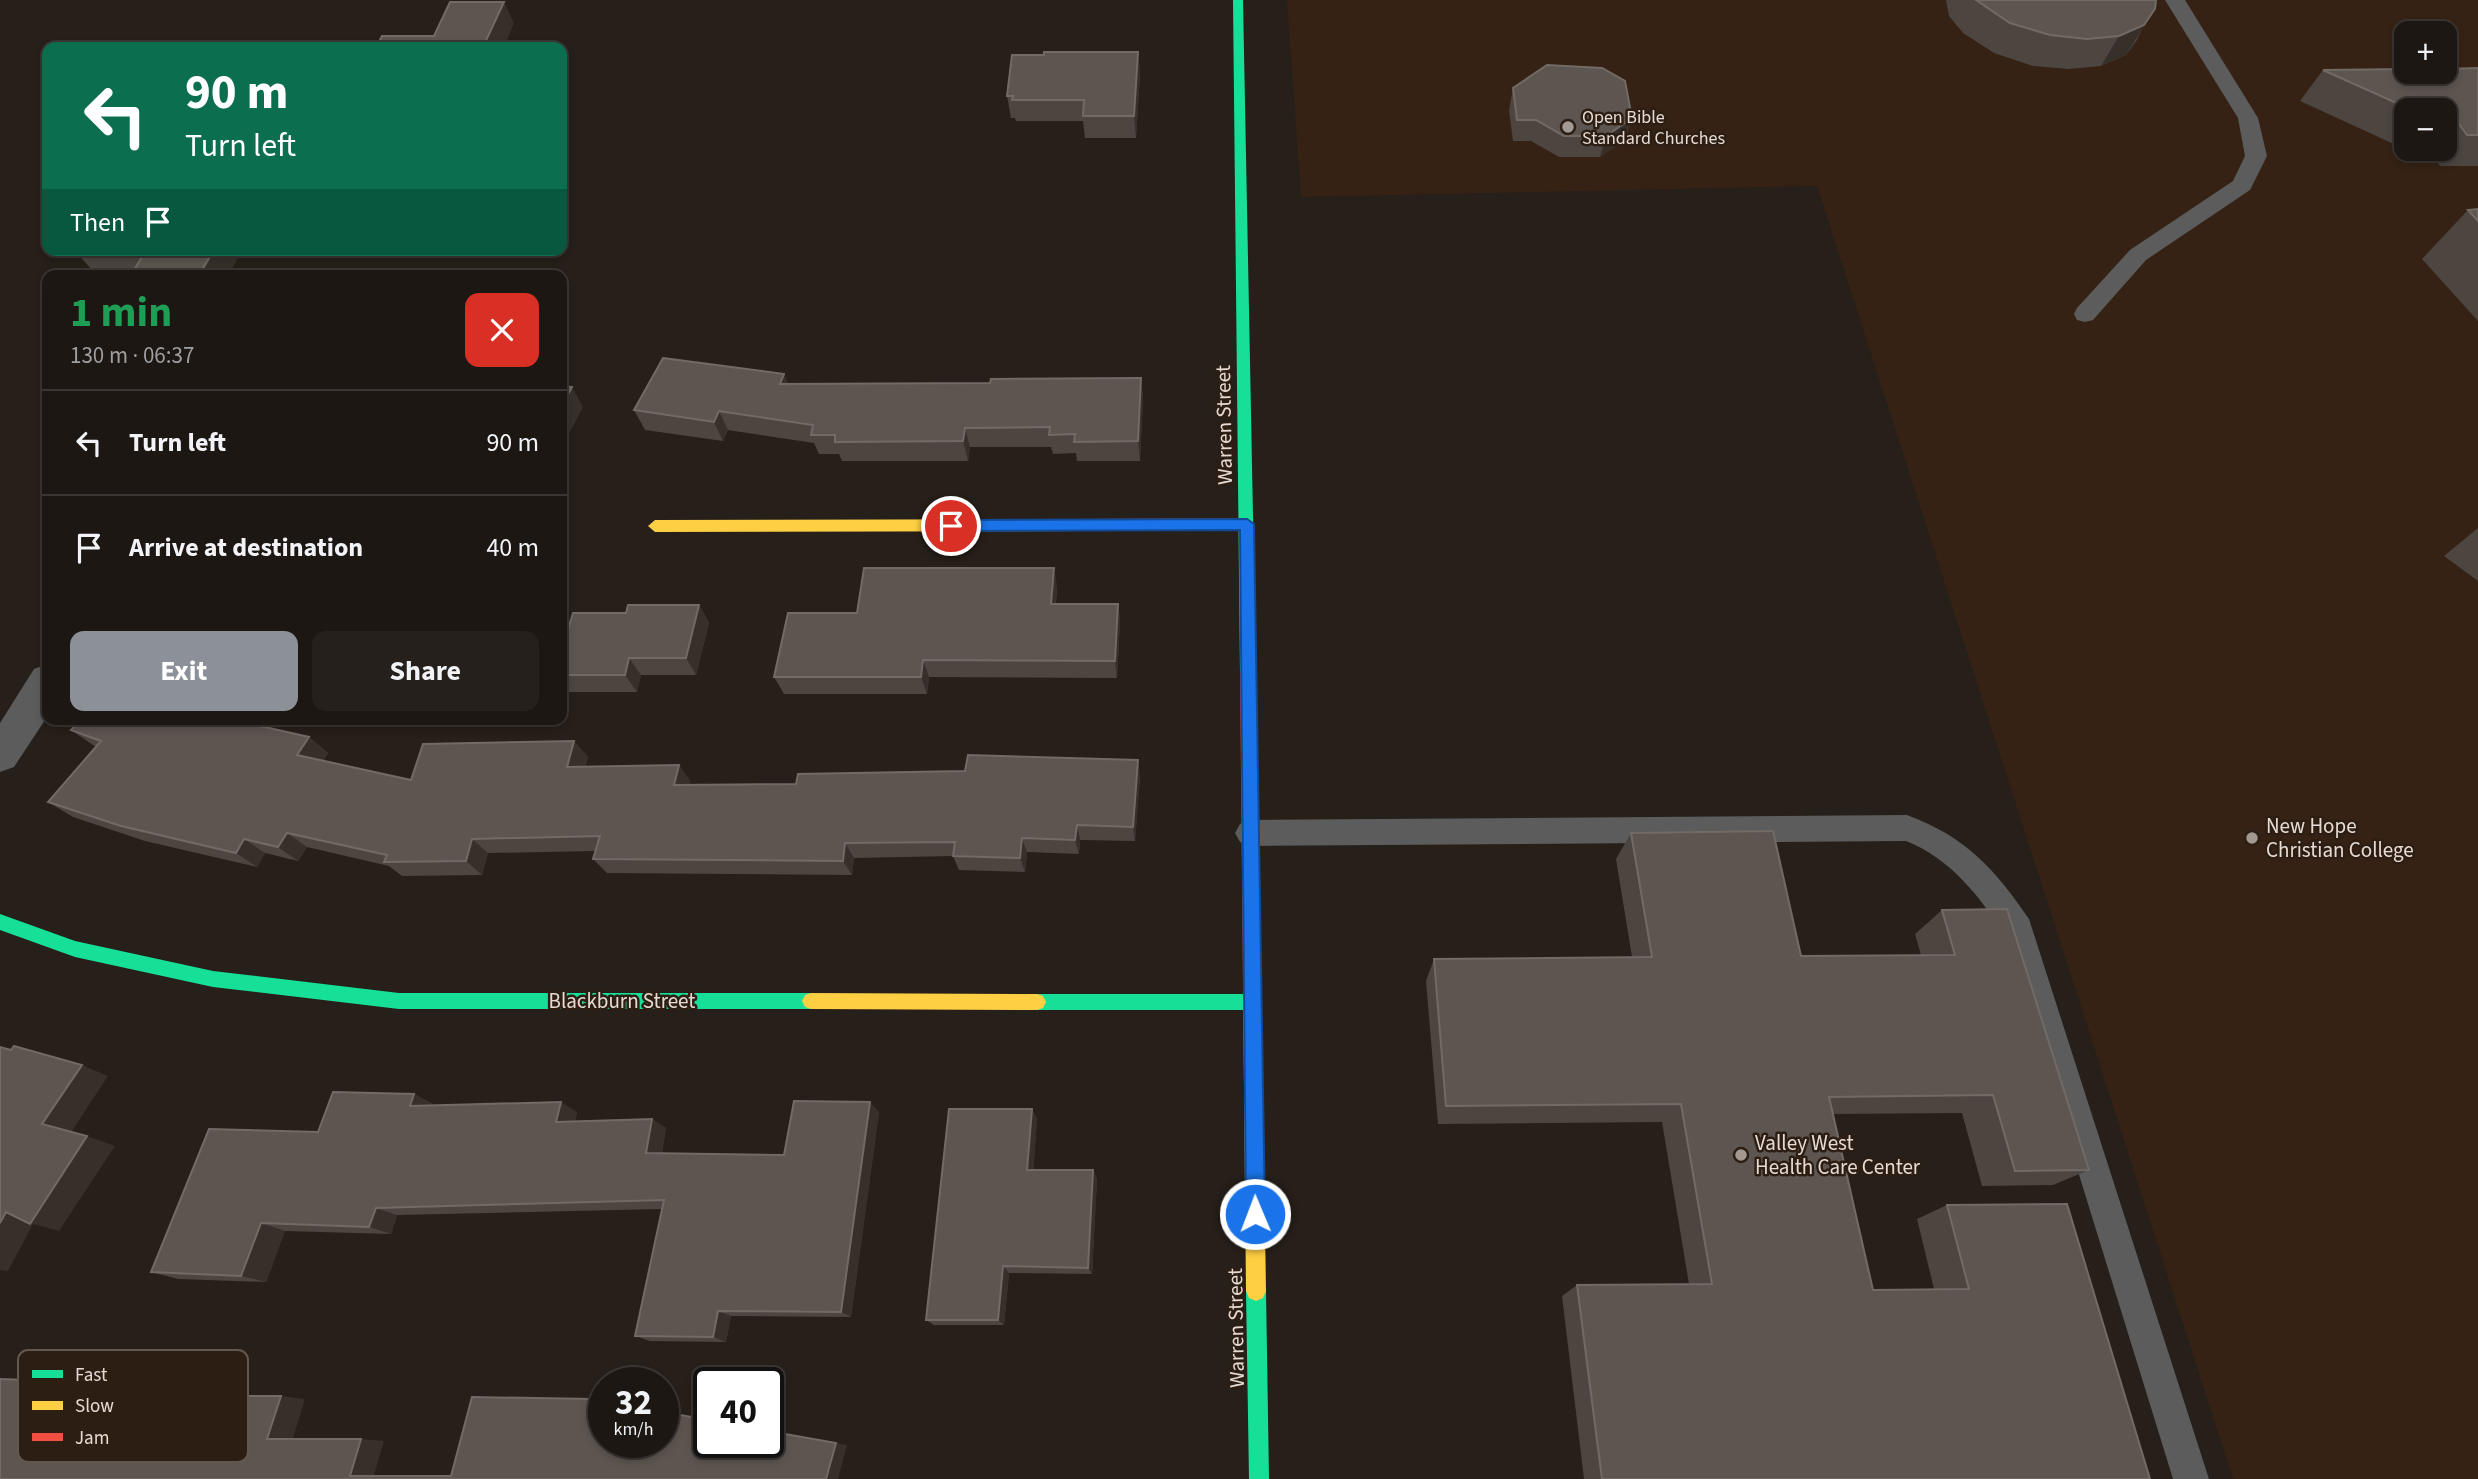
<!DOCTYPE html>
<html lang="en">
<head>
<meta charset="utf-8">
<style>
  :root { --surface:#1d1713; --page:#25201c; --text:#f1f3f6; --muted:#a09fa0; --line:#3b3633; --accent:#8c9099 }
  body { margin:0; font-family:"Source Sans 3",sans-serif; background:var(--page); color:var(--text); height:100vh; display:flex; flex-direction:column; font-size:26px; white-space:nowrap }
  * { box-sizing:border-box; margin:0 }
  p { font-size:23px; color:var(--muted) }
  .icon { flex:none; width:38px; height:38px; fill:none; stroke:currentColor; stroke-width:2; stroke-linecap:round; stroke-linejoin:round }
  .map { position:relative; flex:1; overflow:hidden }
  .sheet { position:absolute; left:42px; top:270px; width:525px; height:455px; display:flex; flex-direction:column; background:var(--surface); border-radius:14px; box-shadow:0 4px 10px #0003,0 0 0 2px var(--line) }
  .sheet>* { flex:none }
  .top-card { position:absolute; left:42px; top:42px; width:525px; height:214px; border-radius:14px; box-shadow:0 4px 10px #0003,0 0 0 2px var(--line); background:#0b6e4f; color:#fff; overflow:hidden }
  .tools { position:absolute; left:2394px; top:21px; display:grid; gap:14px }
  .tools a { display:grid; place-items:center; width:63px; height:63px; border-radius:14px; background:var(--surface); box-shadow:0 4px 10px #0003,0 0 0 2px var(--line); font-size:35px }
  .speed { position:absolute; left:588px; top:1367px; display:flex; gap:14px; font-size:35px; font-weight:700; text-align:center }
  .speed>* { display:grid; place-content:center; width:91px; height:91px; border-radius:50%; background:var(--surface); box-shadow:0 4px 10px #0003,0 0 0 2px var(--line); line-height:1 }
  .speed small { font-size:18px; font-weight:400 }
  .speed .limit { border:4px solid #111; border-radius:10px; background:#fff; color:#111 }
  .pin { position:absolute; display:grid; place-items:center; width:60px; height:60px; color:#fff; margin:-30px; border:4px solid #fff; border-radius:50%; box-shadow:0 2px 7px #0007 }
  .me { position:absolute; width:77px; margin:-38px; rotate:359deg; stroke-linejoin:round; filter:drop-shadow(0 0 5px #0008) }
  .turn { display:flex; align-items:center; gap:24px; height:147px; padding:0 28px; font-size:32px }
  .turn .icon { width:91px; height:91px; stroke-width:2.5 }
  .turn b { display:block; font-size:49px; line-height:60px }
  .then { display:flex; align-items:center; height:66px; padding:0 28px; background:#0003; gap:14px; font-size:26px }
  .round { display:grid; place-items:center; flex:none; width:74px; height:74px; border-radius:14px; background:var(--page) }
  .head { display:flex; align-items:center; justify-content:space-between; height:119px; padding:0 28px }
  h1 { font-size:42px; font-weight:700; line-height:52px; color:#1e9e55 }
  .primary-button { display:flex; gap:14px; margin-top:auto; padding:14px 28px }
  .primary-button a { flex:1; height:80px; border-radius:14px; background:var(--accent); color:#fff; font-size:28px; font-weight:700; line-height:80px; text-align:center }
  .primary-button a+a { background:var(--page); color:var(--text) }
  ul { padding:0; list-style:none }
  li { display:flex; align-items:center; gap:21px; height:105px; padding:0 28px; border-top:2px solid var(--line) }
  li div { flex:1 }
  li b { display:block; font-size:26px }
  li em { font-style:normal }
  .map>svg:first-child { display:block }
</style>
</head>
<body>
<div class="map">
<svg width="2478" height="1479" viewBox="0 0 2478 1479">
  <rect width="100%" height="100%" fill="#271f19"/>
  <path fill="#352214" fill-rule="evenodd" d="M 1287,0 L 2478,0 L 2478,1479 L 2233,1479 L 1817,186 L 1301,197 ZM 2406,33 L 2445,33 L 2445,72 L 2406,72 ZM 2406,110 L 2445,110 L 2445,149 L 2406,149 Z"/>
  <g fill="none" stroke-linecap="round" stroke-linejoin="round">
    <g fill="#5b5c5b" fill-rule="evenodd">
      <polygon points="2165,0 2185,0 2258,118 2267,156 2250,190 2146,260 2093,320 2085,322 2077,320 2074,314 2077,308 2130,250 2233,181 2245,156 2238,118"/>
      <path d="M 1907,815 C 1966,837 1994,868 2029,919 L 2209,1479 L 2173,1479 L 2005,935 C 1979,896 1951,859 1906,841 L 1250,846 L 1240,842 L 1235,833 L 1240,824 L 1250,820 Z"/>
    </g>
    <polygon fill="#5b5c5b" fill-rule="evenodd" points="47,664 47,717 14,767 0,772 0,723 34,669"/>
    <g fill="#16e098" fill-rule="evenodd">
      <polygon points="1233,0 1243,0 1256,672 1253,677 1243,677 1240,672"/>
      <polygon points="0,914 75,941 213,971 399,993 811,993 817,995 820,1001 817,1007 811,1009 399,1009 213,987 75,957 0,930"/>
      <polygon points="1037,994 1253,994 1259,996 1262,1002 1259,1008 1253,1010 1037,1010 1031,1008 1028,1002 1031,996"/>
      <polygon points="1256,1281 1263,1284 1266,1291 1269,1479 1249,1479 1246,1291 1249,1284"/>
    </g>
    <g fill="#ffcf43" fill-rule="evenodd">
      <polygon points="1087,519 1094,525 1087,531 655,532 648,526 655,520"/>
      <polygon points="1252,973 1258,975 1261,981 1266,1291 1263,1298 1256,1301 1249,1298 1246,1291 1243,981 1246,975"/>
      <polygon points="811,993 1037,994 1043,996 1046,1002 1043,1008 1037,1010 811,1009 805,1007 802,1001 805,995"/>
    </g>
    <g fill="#f24e42" fill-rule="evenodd">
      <polygon points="1247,518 1254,524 1247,530 1087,531 1080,525 1087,519"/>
      <polygon points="1248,666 1253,667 1256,672 1261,981 1258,987 1252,989 1246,987 1243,981 1240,672 1243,667"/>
    </g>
  </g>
  <g fill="#4c4540" fill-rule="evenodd">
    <polygon points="1946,0 2156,0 2137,40 2126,55 2101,66 2069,69 2033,66 1994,53 1963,33 1949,16"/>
    <polygon points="1138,52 1140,73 1136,138 1085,138 1083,121 1016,121 1015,118 1011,118 1007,96 1044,55"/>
    <path d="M 2478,68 L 2478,166 L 2440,166 L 2430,150 L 2409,151 L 2300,101 L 2323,70 ZM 2406,110 L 2445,110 L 2445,149 L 2406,149 Z"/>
    <polygon points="1513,88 1632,118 1626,139 1600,157 1559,157 1531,141 1513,141 1509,110"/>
    <polygon points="2478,209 2478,321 2422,259 2468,210"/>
    <polygon points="74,250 242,250 228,275 93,271"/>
    <polygon points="784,374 788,384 990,383 1141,378 1143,398 1140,461 1077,461 1076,453 1053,454 1051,447 970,447 968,461 842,461 839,454 819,454 814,443 728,430 723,441 645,430 634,410"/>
    <polygon points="2478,528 2478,581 2444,556"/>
    <polygon points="1057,586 1056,604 1118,604 1120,621 1117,678 929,677 927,694 784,694 774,677 857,613"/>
    <polygon points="699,605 709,623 696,675 641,675 637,692 567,692 562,685 562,649 626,613"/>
    <polygon points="71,730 309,737 328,753 323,761 411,780 574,741 588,757 585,767 679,765 690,781 689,785 796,784 1140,776 1135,841 1080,840 1079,854 1027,852 1025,872 959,870 953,856 854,858 852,875 607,873 593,859 596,851 488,853 482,875 402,876 389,866 307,847 298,861 265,853 257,867 145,841 73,817 48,802 96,747"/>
    <polygon points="1631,833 1801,956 1921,955 1915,934 1942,910 2089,1170 2053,1185 1982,1186 1962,1113 1833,1114 1873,1290 1934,1289 1917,1219 1947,1205 2150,1479 1584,1479 1562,1296 1577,1285 1689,1284 1662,1122 1438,1124 1426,981 1434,959 1632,957 1616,859"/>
    <polygon points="414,1094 433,1104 433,1106 577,1112 575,1121 652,1119 666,1128 662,1153 784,1155 879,1112 851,1317 731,1316 726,1342 650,1341 635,1336 662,1209 397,1215 391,1234 285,1231 266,1282 178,1279 151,1272 318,1132"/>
    <polygon points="1032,1109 1037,1119 1033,1170 1093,1170 1097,1179 1092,1274 1009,1273 1004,1325 934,1325 926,1320"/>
  </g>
  <g fill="#372f2a">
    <polygon points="504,2 514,23 504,47 483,47"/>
    <polygon points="2155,9 2126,55 2101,66 2119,36"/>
    <polygon points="1138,52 1140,73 1136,138 1134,116"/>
    <polygon points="1632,118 1626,139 1600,157 1606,136"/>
    <polygon points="214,250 242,250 228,275 199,275"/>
    <polygon points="784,374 792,394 780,384"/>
    <polygon points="1141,378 1143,398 1140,461 1138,441"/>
    <polygon points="572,387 583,407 562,447 562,405"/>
    <polygon points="719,411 728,430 723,441 714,422"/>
    <polygon points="965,428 970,447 968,461 963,441"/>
    <polygon points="1054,568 1057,586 1054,621 1051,604"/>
    <polygon points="1118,604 1120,621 1117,678 1115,661"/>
    <polygon points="699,605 709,623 696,675 686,658"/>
    <polygon points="629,658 641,675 637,692 625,675"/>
    <polygon points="923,660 929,677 927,694 921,677"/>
    <polygon points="309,737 328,753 316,771 297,755"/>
    <polygon points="574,741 588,757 581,782 567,767"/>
    <polygon points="1138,760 1140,776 1135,841 1133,827"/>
    <polygon points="679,765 690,781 686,801 674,785"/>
    <polygon points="1077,825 1080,840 1079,854 1075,840"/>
    <polygon points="287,833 307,847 298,861 278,847"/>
    <polygon points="1022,838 1027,852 1025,872 1020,858"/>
    <polygon points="244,839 265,853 257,867 236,853"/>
    <polygon points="472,839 488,853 482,875 466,861"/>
    <polygon points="845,843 854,858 852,875 843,861"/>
    <polygon points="82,1065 108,1076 70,1134 42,1124"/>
    <polygon points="414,1094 433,1104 429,1116 410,1106"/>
    <polygon points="561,1102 577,1112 572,1132 556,1122"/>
    <polygon points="870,1102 879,1112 851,1317 841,1312"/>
    <polygon points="1032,1109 1037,1119 1033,1179 1027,1170"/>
    <polygon points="652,1119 666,1128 660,1162 646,1153"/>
    <polygon points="87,1136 115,1146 59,1231 33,1224 8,1271 0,1270 0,1223 6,1212"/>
    <polygon points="1093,1170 1097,1179 1092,1274 1088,1268"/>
    <polygon points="376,1208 397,1215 391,1234 369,1227"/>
    <polygon points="261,1223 285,1231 266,1282 241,1276"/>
    <polygon points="1003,1266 1009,1273 1004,1325 998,1320"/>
    <polygon points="718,1311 731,1316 726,1342 713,1337"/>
    <polygon points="140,1384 168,1388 163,1399 135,1396"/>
    <polygon points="281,1396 305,1399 292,1441 267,1439"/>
    <polygon points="361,1439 384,1441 373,1478 350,1476"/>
    <polygon points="836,1443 847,1445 838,1479 826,1479"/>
  </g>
  <g fill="#5d5550" stroke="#726a65" stroke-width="2">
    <polygon points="1976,0 2156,0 2155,9 2144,25 2119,36 2087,39 2050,35 2010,23"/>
    <polygon points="450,2 504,2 483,47 376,47 382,36 434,36"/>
    <polygon points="1044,52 1138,52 1134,116 1083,116 1084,100 1012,100 1013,96 1007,96 1012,55 1044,55"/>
    <polygon points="1547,65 1602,68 1625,81 1632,118 1606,136 1564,136 1536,120 1517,120 1513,88"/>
    <polygon points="2478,68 2478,135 2467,135 2456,120 2445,120 2445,110 2412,110 2323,70 2406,69 2406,72 2445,72 2445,69"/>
    <polygon points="2478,209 2478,221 2468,210"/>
    <polygon points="74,250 214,250 199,275 131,275 145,252"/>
    <polygon points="663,358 784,374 780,384 990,383 991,379 1141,378 1138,441 1074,442 1075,434 1049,435 1050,427 965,428 963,441 835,442 835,435 811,435 813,425 719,411 714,422 634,410"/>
    <polygon points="562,386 572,387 562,405"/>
    <polygon points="864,568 1054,568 1051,604 1118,604 1115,661 923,660 921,677 774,677 788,613 857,613"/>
    <polygon points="628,605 699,605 686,658 629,658 625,675 562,675 562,649 573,613 626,613"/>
    <polygon points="81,719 229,719 309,737 297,755 411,780 423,744 574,741 567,767 679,765 674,785 796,784 798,774 965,771 968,755 1138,760 1133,827 1077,825 1075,840 1022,838 1020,858 953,856 955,842 845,843 843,861 593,859 600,836 472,839 466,861 384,862 387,855 287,833 278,847 244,839 236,853 121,826 48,802 101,741 71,730"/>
    <polygon points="1773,831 1801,956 1955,955 1942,910 2007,909 2089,1170 2015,1171 1993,1095 1829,1097 1873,1290 1969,1289 1947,1205 2067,1204 2150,1479 1602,1479 1577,1285 1712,1284 1681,1104 1446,1106 1434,959 1652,957 1631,833"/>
    <polygon points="14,1046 82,1065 42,1124 87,1136 30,1224 6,1212 0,1223 0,1047 11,1050"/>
    <polygon points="333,1092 414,1094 410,1106 561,1102 556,1122 652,1119 646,1153 784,1155 794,1101 870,1102 841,1312 718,1311 713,1337 635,1336 664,1200 376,1208 369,1227 261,1223 241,1276 151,1272 209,1129 318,1132"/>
    <polygon points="949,1109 1032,1109 1027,1170 1093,1170 1088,1268 1003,1266 998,1320 926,1320"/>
    <polygon points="0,1379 140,1384 135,1396 281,1396 267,1439 361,1439 350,1476 451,1476 472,1397 593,1399 604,1401 604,1442 663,1442 663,1412 709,1420 709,1442 768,1442 768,1431 836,1443 826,1479 0,1479"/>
  </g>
  <polygon fill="#1a73e8" stroke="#114b97" stroke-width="2" points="1247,519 1254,524 1265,1214 1262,1221 1255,1223 1249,1221 1246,1214 1240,530 951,531 944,526 951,520"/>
  <g fill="#a29993" stroke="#2d1e13" stroke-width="2.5">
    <circle cx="1568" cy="127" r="7"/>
    <circle cx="2252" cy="838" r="7"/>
    <circle cx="1741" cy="1155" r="7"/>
  </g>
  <g text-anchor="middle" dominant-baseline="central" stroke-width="5" stroke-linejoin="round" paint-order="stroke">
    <g font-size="18" fill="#e5dbd4" stroke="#2d1e13" text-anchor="start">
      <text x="1582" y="117">Open Bible<tspan x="1582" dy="21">Standard Churches</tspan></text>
    </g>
    <g font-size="21" fill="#e5dbd4" stroke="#2d1e13">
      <text transform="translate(1224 425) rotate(-91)">Warren Street</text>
      <text x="622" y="1001">Blackburn Street</text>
      <text transform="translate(1236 1328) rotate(-91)">Warren Street</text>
    </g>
    <g font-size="21" fill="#e5dbd4" stroke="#2d1e13" text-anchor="start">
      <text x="2266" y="826">New Hope<tspan x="2266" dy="24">Christian College</tspan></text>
      <text x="1755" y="1143">Valley West<tspan x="1755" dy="24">Health Care Center</tspan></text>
    </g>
  </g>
  <rect x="18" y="1350" width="230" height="112" rx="10" fill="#2d1e13" stroke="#64574d" stroke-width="2"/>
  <rect x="32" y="1370" width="31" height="8" fill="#16e098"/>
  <rect x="32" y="1401" width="31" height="9" fill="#ffcf43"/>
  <rect x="32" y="1433" width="31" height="8" fill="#f24e42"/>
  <g font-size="19" fill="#e5dbd4">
    <text x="75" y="1381">Fast</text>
    <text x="75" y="1412">Slow</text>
    <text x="75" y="1444">Jam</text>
  </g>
</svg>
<div class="tools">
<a>+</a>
<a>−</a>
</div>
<div class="speed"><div>32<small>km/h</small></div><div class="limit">40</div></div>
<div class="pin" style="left:951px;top:526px;background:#d93025"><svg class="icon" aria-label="arrive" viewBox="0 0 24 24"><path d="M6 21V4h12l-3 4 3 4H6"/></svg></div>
<svg class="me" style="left:1255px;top:1214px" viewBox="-20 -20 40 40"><circle r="17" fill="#1a73e8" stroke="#fff" stroke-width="3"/><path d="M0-11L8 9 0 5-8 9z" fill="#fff"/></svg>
<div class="top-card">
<div class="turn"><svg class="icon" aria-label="left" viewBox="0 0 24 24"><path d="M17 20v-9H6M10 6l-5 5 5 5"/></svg><div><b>90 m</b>Turn left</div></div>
<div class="then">Then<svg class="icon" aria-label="arrive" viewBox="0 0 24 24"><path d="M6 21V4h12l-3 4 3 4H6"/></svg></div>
</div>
<section class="sheet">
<div class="head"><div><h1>1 min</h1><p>130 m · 06:37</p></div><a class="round" style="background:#d93025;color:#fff"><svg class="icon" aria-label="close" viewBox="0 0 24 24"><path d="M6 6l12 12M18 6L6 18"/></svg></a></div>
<ul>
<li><svg class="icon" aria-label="left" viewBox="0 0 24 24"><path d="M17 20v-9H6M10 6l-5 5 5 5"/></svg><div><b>Turn left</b></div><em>90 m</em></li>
<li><svg class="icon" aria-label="arrive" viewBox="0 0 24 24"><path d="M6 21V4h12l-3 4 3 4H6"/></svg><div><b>Arrive at destination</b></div><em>40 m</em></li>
</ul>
<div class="primary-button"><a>Exit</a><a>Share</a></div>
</section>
</div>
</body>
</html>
